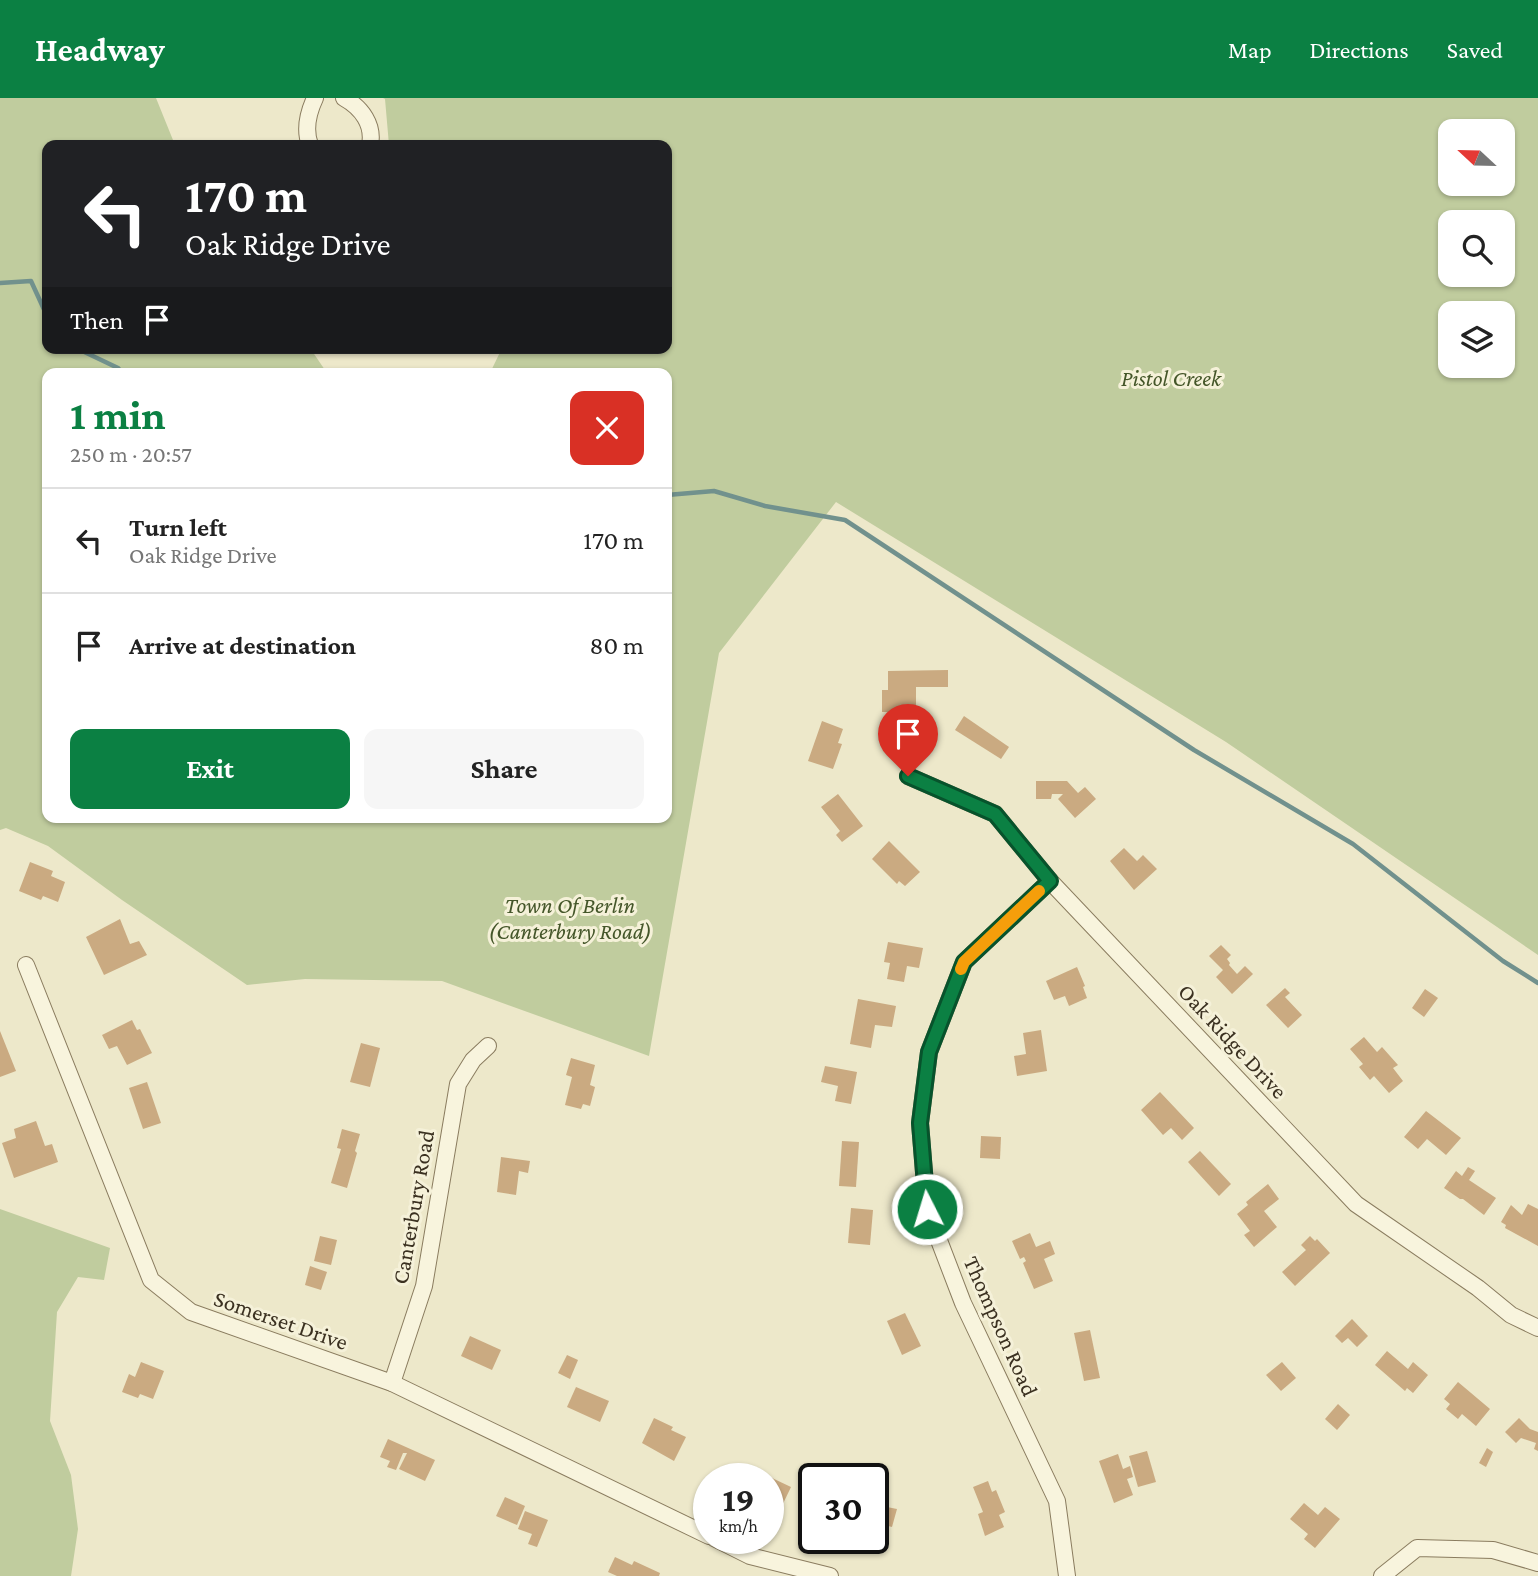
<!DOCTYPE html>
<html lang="en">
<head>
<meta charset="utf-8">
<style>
  :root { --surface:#fff; --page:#f6f6f6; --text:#222; --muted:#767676; --line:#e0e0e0; --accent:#0b8043 }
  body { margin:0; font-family:"Crimson Pro",serif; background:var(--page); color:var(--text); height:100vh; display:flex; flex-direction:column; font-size:26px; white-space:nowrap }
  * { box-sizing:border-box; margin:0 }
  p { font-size:23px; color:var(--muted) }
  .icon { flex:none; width:38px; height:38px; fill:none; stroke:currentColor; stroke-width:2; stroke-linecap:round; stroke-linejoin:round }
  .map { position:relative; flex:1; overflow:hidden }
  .drawer { position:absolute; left:42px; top:270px; width:630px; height:455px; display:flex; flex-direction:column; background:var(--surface); border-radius:14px; box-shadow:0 2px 5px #0004 }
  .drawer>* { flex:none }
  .banner { position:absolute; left:42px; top:42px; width:630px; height:214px; border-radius:14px; box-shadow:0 2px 5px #0004; background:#202124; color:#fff; overflow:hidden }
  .needle { width:46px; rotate:292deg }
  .controls { position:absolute; left:1438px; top:21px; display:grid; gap:14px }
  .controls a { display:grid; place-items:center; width:77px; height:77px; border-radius:14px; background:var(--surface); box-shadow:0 2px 5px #0004; font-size:35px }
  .speed { position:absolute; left:693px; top:1365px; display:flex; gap:14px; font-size:35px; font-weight:700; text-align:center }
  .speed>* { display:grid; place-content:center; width:91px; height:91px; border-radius:50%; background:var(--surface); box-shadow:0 2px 5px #0004; line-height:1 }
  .speed small { font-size:18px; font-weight:400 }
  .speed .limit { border:4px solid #111; border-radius:10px; background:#fff; color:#111 }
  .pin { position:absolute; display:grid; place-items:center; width:60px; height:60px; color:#fff; margin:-72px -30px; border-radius:50% 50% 50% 0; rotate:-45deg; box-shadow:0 0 7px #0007 }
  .pin .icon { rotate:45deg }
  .me { position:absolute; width:77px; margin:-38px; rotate:355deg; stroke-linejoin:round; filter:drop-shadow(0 0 5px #0008) }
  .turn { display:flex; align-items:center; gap:24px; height:147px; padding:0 28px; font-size:32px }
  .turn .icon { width:91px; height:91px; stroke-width:2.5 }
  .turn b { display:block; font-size:49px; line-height:60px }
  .then { display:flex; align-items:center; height:66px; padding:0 28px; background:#0003; gap:14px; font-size:26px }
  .round { display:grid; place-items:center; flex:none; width:74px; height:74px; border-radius:14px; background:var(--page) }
  .head { display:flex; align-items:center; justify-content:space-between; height:119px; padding:0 28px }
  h1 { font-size:42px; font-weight:700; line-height:52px; color:var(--accent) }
  .button { display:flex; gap:14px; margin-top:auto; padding:14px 28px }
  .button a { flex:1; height:80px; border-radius:14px; background:var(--accent); color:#fff; font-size:28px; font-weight:700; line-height:80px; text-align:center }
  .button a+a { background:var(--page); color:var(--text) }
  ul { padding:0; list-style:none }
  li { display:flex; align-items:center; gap:21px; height:105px; padding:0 28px; border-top:2px solid var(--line) }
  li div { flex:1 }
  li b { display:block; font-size:26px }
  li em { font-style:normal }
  header { display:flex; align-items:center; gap:42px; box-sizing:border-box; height:98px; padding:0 35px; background:var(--accent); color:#fff }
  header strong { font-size:33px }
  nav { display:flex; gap:38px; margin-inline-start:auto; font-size:24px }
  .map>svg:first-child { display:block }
</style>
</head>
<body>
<header>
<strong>Headway</strong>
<nav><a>Map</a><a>Directions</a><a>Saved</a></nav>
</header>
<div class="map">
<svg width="1538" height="1478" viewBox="0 0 1538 1478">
  <rect width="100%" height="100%" fill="#ede8ca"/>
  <g fill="#c0cc9e" fill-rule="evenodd">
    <path d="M 0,0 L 156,0 L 175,47 L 47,47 L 47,250 L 310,250 L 327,275 L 47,275 L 47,719 L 667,719 L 667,275 L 490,275 L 502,250 L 667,250 L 667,47 L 389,47 L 385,1 L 383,0 L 1538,0 L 1538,857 L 1226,644 L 836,404 L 719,555 L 649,958 L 442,883 L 305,881 L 247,887 L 122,802 L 48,748 L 6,730 L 0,732 ZM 1503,33 L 1503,86 L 1451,86 L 1451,33 ZM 1503,124 L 1503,177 L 1451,177 L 1451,124 ZM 1503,215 L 1503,268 L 1451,268 L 1451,215 Z"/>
    <polygon points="0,1111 110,1150 104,1182 78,1179 57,1214 50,1323 71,1377 78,1431 71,1478 0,1478"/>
  </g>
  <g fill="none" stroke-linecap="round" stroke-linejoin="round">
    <g stroke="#71918d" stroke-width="4.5">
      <polyline points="0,185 31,183 47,218"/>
      <polyline points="76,250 118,270 122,275"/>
      <polyline points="667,397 714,393 765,408 845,422 1194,652 1353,746 1503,863 1538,885"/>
    </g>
  </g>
  <g fill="#caaa81">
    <polygon points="948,572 948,589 916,589 916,614 882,614 882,592 888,592 888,573"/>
    <polygon points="964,618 1009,649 1001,661 955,632"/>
    <polygon points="822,623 843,631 838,645 842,646 833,671 808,663"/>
    <polygon points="1036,683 1067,683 1078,695 1085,689 1096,701 1075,720 1058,701 1063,696 1052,696 1051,701 1036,701"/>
    <polygon points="838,696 863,728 842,744 836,737 840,733 821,709"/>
    <polygon points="889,743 920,774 905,788 899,783 897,786 872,761"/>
    <polygon points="1124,750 1137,763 1143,757 1157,771 1134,792 1110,763"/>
    <polygon points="30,764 53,773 51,778 65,784 58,804 43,798 41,802 19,793"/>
    <polygon points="120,821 130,846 139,843 147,857 104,877 86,839"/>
    <polygon points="888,844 923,850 919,870 907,868 904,884 887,881 890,865 884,864"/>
    <polygon points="1221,847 1231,857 1227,861 1230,865 1229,867 1237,876 1245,868 1253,876 1232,896 1216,879 1223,872 1209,858"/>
    <polygon points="1077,869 1085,888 1083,889 1087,900 1069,908 1065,898 1054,902 1046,883"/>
    <polygon points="1285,890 1290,895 1285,899 1302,917 1288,930 1266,907"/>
    <polygon points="1425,891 1438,900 1424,919 1412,910"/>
    <polygon points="858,901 896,908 892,929 875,927 871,950 850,946"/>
    <polygon points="132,922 137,932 140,931 152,955 127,967 117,948 109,951 102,937"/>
    <polygon points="1041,932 1047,973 1017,978 1014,958 1026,956 1023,935"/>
    <polygon points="0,933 16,973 0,979"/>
    <polygon points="1364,939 1377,954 1382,949 1398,967 1393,970 1403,983 1389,995 1374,978 1370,982 1359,969 1363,966 1350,951"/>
    <polygon points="361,945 380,950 370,989 350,984"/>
    <polygon points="571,960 595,967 590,987 595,989 590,1008 583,1006 581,1011 565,1007 572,979 566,977"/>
    <polygon points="825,968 857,974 851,1006 835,1003 838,988 821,984"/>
    <polygon points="147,984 161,1025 143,1031 129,990"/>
    <polygon points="1160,994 1194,1030 1182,1042 1171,1030 1163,1037 1141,1012"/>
    <polygon points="1426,1013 1461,1040 1446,1057 1427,1041 1418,1051 1404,1039"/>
    <polygon points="36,1023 45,1048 52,1046 58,1064 14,1080 2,1045 16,1040 14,1031"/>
    <polygon points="342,1031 360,1036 355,1053 357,1055 347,1090 331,1085 341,1051 337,1050"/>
    <polygon points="981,1038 1001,1039 1000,1061 980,1060"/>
    <polygon points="842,1043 859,1044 856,1089 839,1088"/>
    <polygon points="1200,1053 1231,1086 1219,1098 1188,1064"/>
    <polygon points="501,1059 530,1063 528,1075 519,1073 516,1097 497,1094"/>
    <polygon points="1468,1069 1475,1073 1469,1082 1496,1100 1484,1117 1463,1101 1460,1101 1444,1090 1456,1073 1462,1078"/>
    <polygon points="1268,1086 1279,1101 1264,1113 1277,1129 1254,1149 1244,1137 1250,1133 1237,1116 1248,1107 1246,1104"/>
    <polygon points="1528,1106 1538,1111 1538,1148 1505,1130 1506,1127 1501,1124 1511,1107 1522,1117"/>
    <polygon points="851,1110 873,1112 870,1147 848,1145"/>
    <polygon points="1030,1135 1036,1149 1050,1143 1055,1156 1044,1161 1053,1183 1034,1191 1023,1165 1026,1163 1024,1159 1020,1161 1012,1143"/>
    <polygon points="320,1138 337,1142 331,1167 314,1163"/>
    <polygon points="1310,1138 1315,1143 1317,1141 1330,1155 1295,1188 1282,1174 1306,1152 1301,1147"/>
    <polygon points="310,1168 327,1174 321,1192 305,1187"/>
    <polygon points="905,1215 921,1248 902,1257 887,1223"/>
    <polygon points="1352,1221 1368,1238 1357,1249 1348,1240 1342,1245 1335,1238"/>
    <polygon points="1090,1232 1100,1280 1084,1283 1074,1235"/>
    <polygon points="470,1238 501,1252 492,1272 461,1258"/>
    <polygon points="1387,1253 1408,1271 1413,1264 1428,1277 1413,1295 1407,1290 1405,1293 1375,1267"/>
    <polygon points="567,1257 578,1262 570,1281 558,1275"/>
    <polygon points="141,1264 164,1273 153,1301 140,1296 138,1300 122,1294 129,1276 135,1279"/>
    <polygon points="1282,1264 1296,1280 1281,1293 1266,1277"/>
    <polygon points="1458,1284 1490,1311 1476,1328 1462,1316 1458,1321 1446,1311 1450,1306 1444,1301"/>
    <polygon points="576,1289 609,1303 600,1324 567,1309"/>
    <polygon points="1338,1306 1350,1317 1337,1332 1325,1321"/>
    <polygon points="654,1320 673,1329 671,1332 686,1339 674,1363 642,1345"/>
    <polygon points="1519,1320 1530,1331 1538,1334 1538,1353 1534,1351 1536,1345 1521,1340 1516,1345 1505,1334"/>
    <polygon points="388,1341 435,1362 425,1383 399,1371 407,1355 403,1355 396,1372 387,1369 390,1363 380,1359"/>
    <polygon points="1487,1350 1493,1354 1486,1369 1479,1365"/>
    <polygon points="1147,1353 1156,1384 1138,1389 1129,1358"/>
    <polygon points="1118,1356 1123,1371 1130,1368 1133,1379 1127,1381 1133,1397 1114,1405 1099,1363"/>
    <polygon points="751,1370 791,1389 780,1412 768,1407 768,1381 746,1381"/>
    <polygon points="988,1383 992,1394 996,1392 1005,1414 999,1417 1004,1429 985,1438 978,1416 983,1414 973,1389"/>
    <polygon points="505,1399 525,1408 517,1427 496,1418"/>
    <polygon points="873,1401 888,1405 887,1409 897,1411 892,1429 873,1424"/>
    <polygon points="1304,1405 1318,1417 1325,1409 1340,1421 1315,1450 1304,1441 1308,1436 1290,1421"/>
    <polygon points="525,1413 548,1422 537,1449 528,1446 532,1436 518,1431"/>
    <polygon points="615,1459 632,1467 634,1463 660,1475 659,1478 617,1478 608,1474"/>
  </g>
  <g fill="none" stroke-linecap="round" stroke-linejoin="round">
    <g stroke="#8a7c5f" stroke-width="18">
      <g id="minor">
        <path d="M 344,0 C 362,10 374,27 370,47"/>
        <path d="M 310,47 C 304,31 308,15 315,0"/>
        <polyline points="908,678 995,716 1050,783 1356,1106 1478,1190 1511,1217 1538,1230"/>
        <polyline points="1050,783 964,864 929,954 920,1025 927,1111 963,1205 1057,1403 1067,1478"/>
        <polyline points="26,867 151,1182 191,1214 392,1285 709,1438"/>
        <polyline points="392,1285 424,1188 458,986 473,962 488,948"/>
        <polyline points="714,1440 750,1458 830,1478"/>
        <polyline points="1382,1478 1417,1450 1493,1452 1538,1465"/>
      </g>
    </g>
    <use href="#minor" stroke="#f8f4dd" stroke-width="16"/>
  </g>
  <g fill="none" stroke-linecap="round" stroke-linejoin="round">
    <g stroke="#07532c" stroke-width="18">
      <polyline id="route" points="908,678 995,716 1050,783 964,864 929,954 920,1025 927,1111"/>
    </g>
    <use href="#route" stroke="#0b8043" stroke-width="12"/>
    <polyline stroke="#f59e0b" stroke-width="12" points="961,871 964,864 1039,793"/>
  </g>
  <g text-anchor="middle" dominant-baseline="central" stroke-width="6" stroke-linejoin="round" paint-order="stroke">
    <g font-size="23" font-style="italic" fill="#445629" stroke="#f5f1d9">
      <text x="1171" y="280">Pistol Creek</text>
      <text x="570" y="807">Town Of Berlin<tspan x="570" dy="26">(Canterbury Road)</tspan></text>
    </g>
    <g font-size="23" fill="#3b3121" stroke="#f5f1d9">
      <text transform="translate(1233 943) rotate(47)">Oak Ridge Drive</text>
      <text transform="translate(413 1109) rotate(-80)">Canterbury Road</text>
      <text transform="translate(281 1222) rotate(19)">Somerset Drive</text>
      <text transform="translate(1001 1228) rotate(66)">Thompson Road</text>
    </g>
  </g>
</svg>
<div class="controls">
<a><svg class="needle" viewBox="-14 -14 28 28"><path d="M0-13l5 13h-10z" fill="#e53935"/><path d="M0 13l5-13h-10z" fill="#767676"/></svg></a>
<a><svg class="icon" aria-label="search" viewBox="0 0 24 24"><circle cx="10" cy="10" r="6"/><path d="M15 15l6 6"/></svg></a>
<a><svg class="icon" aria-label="layers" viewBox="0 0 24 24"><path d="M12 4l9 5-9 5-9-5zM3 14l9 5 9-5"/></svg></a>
</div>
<div class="speed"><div>19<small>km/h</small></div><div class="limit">30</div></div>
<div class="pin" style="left:908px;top:678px;background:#d93025"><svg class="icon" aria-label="arrive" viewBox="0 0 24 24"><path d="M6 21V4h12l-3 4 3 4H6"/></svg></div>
<svg class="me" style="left:927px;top:1111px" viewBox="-20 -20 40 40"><circle r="17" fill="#0b8043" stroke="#fff" stroke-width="3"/><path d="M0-11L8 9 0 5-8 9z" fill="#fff"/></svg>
<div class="banner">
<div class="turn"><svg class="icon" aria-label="left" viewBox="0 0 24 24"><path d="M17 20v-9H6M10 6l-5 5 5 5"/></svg><div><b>170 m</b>Oak Ridge Drive</div></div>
<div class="then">Then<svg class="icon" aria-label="arrive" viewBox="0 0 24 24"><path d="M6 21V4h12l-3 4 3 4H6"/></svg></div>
</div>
<section class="drawer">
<div class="head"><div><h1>1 min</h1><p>250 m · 20:57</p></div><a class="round" style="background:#d93025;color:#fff"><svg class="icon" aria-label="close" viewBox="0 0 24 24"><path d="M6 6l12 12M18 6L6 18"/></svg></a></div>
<ul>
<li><svg class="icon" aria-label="left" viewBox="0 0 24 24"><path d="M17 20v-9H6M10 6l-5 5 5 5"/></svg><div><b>Turn left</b><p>Oak Ridge Drive</p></div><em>170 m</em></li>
<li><svg class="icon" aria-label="arrive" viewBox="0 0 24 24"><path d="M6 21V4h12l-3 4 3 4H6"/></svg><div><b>Arrive at destination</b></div><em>80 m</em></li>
</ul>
<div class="button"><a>Exit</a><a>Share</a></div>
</section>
</div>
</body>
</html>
